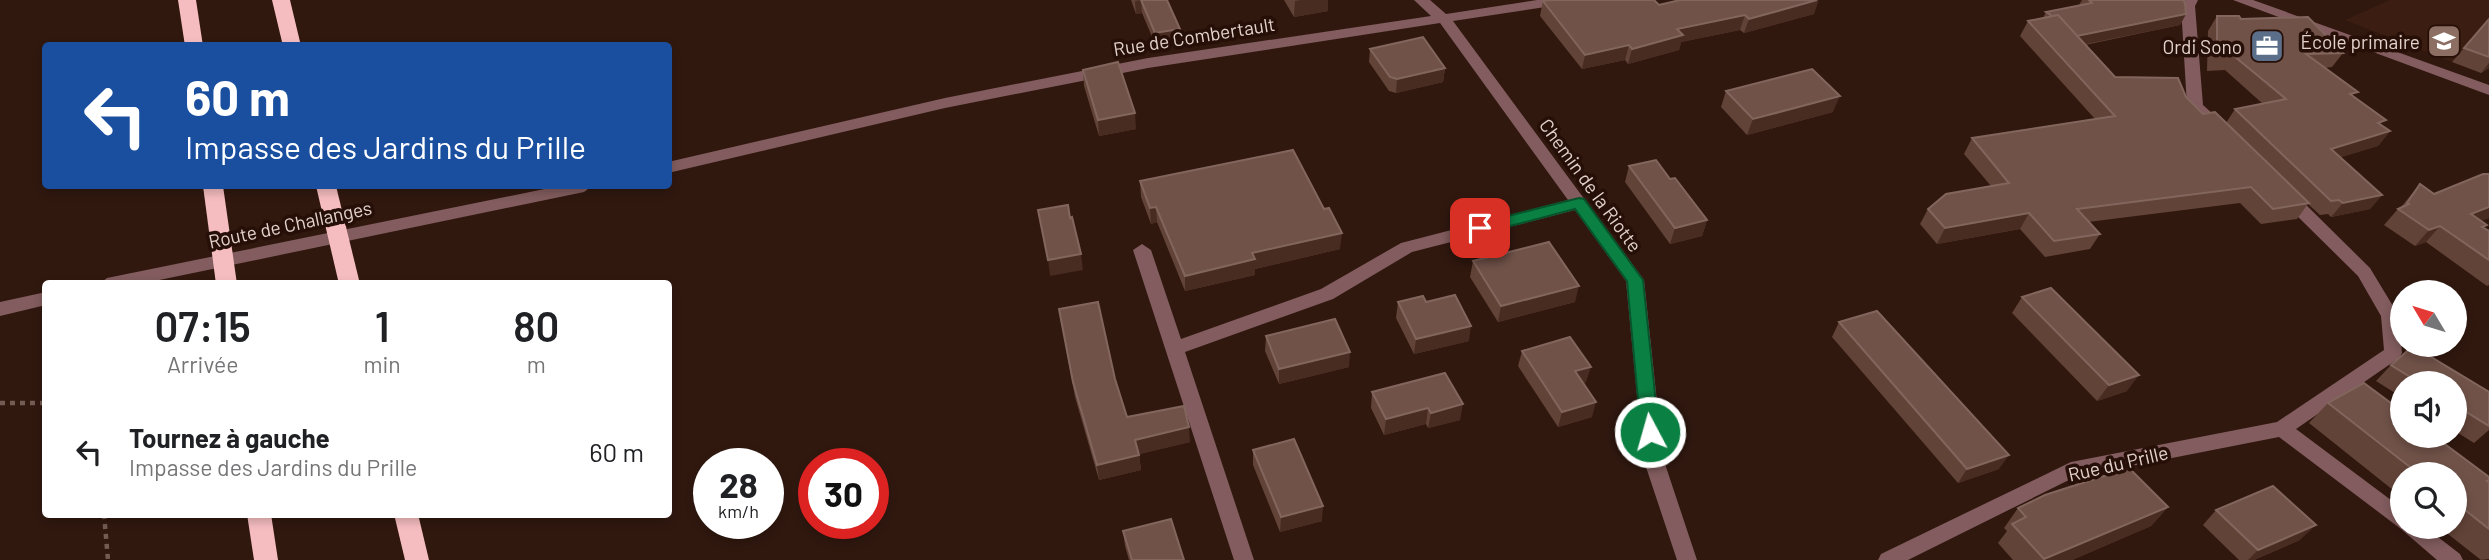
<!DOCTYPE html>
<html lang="fr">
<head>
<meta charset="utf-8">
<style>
  :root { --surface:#fff; --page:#f2f2f2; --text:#202124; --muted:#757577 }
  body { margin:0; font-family:Barlow,sans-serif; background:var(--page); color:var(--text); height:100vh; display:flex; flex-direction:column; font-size:26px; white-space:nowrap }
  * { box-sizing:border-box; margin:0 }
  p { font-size:23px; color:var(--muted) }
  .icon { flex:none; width:38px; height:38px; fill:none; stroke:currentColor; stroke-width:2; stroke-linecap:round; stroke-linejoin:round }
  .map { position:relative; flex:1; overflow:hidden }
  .details { position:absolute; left:42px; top:280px; width:630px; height:238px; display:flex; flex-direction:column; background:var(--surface); border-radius:7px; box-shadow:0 4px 10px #0003 }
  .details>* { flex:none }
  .banner { position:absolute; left:42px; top:42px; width:630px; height:147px; border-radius:7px; box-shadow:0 4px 10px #0003; background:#1a4fa0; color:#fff; overflow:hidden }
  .needle { width:46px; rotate:308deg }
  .controls { position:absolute; left:2390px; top:280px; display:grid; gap:14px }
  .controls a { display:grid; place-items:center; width:77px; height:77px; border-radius:50%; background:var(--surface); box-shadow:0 4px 10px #0003; font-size:35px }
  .speed { position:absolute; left:693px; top:448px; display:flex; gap:14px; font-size:35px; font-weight:700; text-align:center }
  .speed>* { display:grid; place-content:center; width:91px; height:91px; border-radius:50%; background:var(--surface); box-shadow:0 4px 10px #0003; line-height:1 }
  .speed small { font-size:18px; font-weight:400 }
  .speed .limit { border:10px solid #d22; background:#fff; color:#111 }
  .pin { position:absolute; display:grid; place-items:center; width:60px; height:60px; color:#fff; margin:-30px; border-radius:14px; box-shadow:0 4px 10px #0006 }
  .me { position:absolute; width:77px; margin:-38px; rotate:354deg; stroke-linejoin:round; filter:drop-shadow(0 0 5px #0008) }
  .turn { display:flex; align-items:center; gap:24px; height:147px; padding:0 28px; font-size:32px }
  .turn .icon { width:91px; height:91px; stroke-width:2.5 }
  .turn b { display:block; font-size:49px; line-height:60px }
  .eta { display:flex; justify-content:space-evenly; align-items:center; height:119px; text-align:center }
  .eta b { font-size:42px; font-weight:600; line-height:49px }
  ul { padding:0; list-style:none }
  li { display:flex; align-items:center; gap:21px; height:105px; padding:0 28px }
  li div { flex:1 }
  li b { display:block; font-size:26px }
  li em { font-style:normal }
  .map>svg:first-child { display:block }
</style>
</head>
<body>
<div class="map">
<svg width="2489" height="560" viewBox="0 0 2489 560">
  <rect width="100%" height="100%" fill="#30180f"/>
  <polygon fill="#3c1d12" points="2390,0 2489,0 2489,68 2481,73 2345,20"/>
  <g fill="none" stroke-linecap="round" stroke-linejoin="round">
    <g stroke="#725c54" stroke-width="4.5" stroke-dasharray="5 5" stroke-linecap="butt">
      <polyline points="0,403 46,403"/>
      <polyline points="104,514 108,560"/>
    </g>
    <g fill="#825c5e" fill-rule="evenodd">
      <polygon points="1414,0 1430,0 1446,14 1537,0 1572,0 1565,4 1453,21 1644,280 1663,458 1697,560 1677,560 1643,458 1626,281 1575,210 1412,252 1333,299 1185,352 1254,560 1234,560 1133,250 1142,244 1151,250 1181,339 1321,289 1401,243 1568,200 1440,23 1148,68 945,108 668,173 668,162 945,98 1148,58 1431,16"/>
      <polygon points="2184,0 2198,0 2195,6 2203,105 2225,125 2227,129 2225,133 2213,133 2187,106 2181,6"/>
      <polygon points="2233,0 2253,0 2489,85 2489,95"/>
      <polygon points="559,186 592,186 584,192 140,284 99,284 107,278"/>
      <polygon points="2286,189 2292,191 2370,268 2399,316 2402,353 2399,358 2296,429 2403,509 2403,527 2425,527 2460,554 2463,560 2437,560 2401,529 2279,437 2075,477 1908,560 1878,560 1881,554 2071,462 2277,422 2384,350 2381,316 2358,276 2280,199 2278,195"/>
      <polygon points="46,292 46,305 0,316 0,302"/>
    </g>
    <g fill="#f6bdc0" fill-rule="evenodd">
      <polygon points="178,0 196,0 203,46 185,46"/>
      <polygon points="272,0 290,0 301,46 283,46"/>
      <polygon points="203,186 223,186 237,284 216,284"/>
      <polygon points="316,186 336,186 360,284 339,284"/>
      <polygon points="247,514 271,514 278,560 254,560"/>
      <polygon points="394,514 418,514 429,560 405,560"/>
    </g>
  </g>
  <g fill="#624338">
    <polygon points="1131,0 1167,0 1180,42 1156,46 1142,13 1136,14"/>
    <polygon points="1284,0 1328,0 1328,11 1294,17"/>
    <polygon points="2082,0 2183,0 2186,14 2180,25 2085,45 2115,77 2186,97 2203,114 2226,123 2235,109 2263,104 2225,70 2207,71 2208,31 2217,16 2241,19 2343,53 2332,67 2324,68 2382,125 2390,131 2378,146 2340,157 2382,195 2370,209 2331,217 2328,214 2320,215 2308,204 2297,219 2261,224 2240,203 2088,222 2100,234 2090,249 2045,257 2020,229 1937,244 1920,224 1928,209 1991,186 1964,154 1972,138 2095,119 2020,36 2028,21 2043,18 2046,12 2079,5"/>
    <polygon points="1543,1 1659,5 1814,14 1744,33 1740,30 1681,42 1679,50 1628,64 1625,60 1582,69 1540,16"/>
    <polygon points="2489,19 2489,68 2481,73 2452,62"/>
    <polygon points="1370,49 1445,68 1443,82 1396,93 1389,91 1369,62"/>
    <polygon points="1083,70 1136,129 1099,136 1084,86"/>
    <polygon points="1726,91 1833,112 1747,135 1721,107"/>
    <polygon points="1629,166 1670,179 1707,220 1702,236 1670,244 1625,182"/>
    <polygon points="2489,174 2489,218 2480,221 2484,228 2489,231 2489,285 2487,286 2426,242 2415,246 2384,225 2398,209 2401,207 2420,184 2434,194"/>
    <polygon points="1140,181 1340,249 1255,269 1255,275 1185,291 1157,222 1151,224 1141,197"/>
    <polygon points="1473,261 1575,302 1498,322 1470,277"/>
    <polygon points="2022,297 2127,391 2097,401 2012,313"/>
    <polygon points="1398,302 1426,302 1469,341 1414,354 1396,318"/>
    <polygon points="1059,309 1115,379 1127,417 1190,442 1139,454 1141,470 1099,480 1075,397"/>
    <polygon points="1839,322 1999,469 1958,483 1832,337"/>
    <polygon points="1266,336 1349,367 1279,384 1265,351"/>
    <polygon points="1522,351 1586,382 1583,383 1592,417 1558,427 1518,366"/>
    <polygon points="2391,365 2489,392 2489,430 2474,443 2455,431 2455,383 2403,383 2403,398 2376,381"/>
    <polygon points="1445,373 1460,420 1428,428 1426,424 1384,435 1371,408 1372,392"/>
    <polygon points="2328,403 2489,477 2489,480 2488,481 2489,482 2489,559 2481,560 2439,527 2455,527 2455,474 2403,474 2403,498 2309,423"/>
    <polygon points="1253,450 1322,521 1280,532 1253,465"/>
    <polygon points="2168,507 2151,526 2072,560 2013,560 1998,543 2007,531 2004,528 2018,508"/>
    <polygon points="2216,510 2300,540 2254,560 2239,560 2203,525"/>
    <polygon points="1123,531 1184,560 1129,560 1125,546"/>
  </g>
  <g fill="#482b21">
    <polygon points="1141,0 1142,13 1136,14 1135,1"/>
    <polygon points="1301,0 1328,0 1328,11 1294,17 1295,1"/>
    <polygon points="1819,0 1814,14 1744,33 1749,19"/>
    <polygon points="2186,14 2180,25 2071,47 2077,36"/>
    <polygon points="1745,15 1740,30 1681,42 1679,50 1628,64 1632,49 1677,29"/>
    <polygon points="1180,29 1180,42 1156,46 1155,33"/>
    <polygon points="1629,45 1625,60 1582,69 1585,55"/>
    <polygon points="2489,63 2489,68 2481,73"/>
    <polygon points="1445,68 1443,82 1396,93 1397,79"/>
    <polygon points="1840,96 1833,112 1747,135 1753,119"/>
    <polygon points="1135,113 1136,129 1099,136 1098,120"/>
    <polygon points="2390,131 2378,146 2320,164 2331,149"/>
    <polygon points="2382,195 2370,209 2331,217 2343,203"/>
    <polygon points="1156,207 1157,222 1151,224 1150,208"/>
    <polygon points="2489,207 2489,218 2456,230 2471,214"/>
    <polygon points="2029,213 2020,229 1937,244 1945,228"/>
    <polygon points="1707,220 1702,236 1670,244 1675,228"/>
    <polygon points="2440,226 2426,242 2415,246 2429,230"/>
    <polygon points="1342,233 1340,249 1255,269 1255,275 1185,291 1185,276 1252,253"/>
    <polygon points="1081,254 1083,270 1050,276 1048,260"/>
    <polygon points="1579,286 1575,302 1498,322 1501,306"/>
    <polygon points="1471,326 1469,341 1414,354 1416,339"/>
    <polygon points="1350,352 1349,367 1279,384 1279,369"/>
    <polygon points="1591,367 1586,382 1571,387 1575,371"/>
    <polygon points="2139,375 2127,391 2097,401 2109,385"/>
    <polygon points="1596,402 1592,417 1558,427 1562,412"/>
    <polygon points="1463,404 1460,420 1428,428 1431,413"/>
    <polygon points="1428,408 1426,424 1384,435 1386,419"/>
    <polygon points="1189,427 1190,442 1136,455 1135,440"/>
    <polygon points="1139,455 1141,470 1099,480 1097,465"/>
    <polygon points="2009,455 1999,469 1958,483 1967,469"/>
    <polygon points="1323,506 1322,521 1280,532 1281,517"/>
    <polygon points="2168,507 2151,526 2072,560 2043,560"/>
    <polygon points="2316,525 2300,540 2254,560 2248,560 2258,550"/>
  </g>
  <g fill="#705248" stroke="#82665d" stroke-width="2">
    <polygon points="1141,0 1167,0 1180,29 1155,33"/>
    <polygon points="1549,0 1654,0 1659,5 1680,0 1817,0 1749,19 1745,15 1677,29 1683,35 1632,49 1629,45 1585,55 1543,1"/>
    <polygon points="2089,0 2183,0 2185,3 2186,14 2077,36 2058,15 2052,16 2046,12 2092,3"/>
    <polygon points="2058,15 2115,77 2178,78 2186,97 2203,114 2215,112 2309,203 2273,209 2251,187 2077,209 2100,234 2054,241 2029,213 1945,228 1928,209 1946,194 2009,183 1972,138 2115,116 2028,21"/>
    <polygon points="2217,16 2239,16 2241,19 2308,17 2343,53 2306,54 2358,92 2350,94 2386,120 2378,123 2390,131 2331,149 2382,195 2343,203 2339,200 2331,201 2235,109 2286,99 2234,56 2217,56"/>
    <polygon points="2489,19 2489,57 2464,48"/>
    <polygon points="1423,37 1445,68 1397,79 1390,77 1370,49"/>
    <polygon points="1118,62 1135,113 1098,120 1083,70"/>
    <polygon points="1812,69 1840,96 1753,119 1726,91"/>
    <polygon points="1293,150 1324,209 1329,208 1342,233 1252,253 1255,259 1185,276 1156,207 1150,208 1140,181"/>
    <polygon points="1656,160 1670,179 1675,178 1707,220 1675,228 1629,166"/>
    <polygon points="2483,174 2489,174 2489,207 2471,214 2487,225 2482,227 2489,231 2489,260 2440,226 2429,230 2398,209 2409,204 2407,203 2420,184 2434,194"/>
    <polygon points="1068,205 1070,218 1072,217 1081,254 1048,260 1038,210"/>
    <polygon points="1549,242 1579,286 1501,306 1473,261"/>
    <polygon points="2051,288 2139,375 2109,385 2022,297"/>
    <polygon points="1455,295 1471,326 1416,339 1398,302 1423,296 1426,302"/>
    <polygon points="1098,302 1115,379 1127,417 1184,406 1189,427 1135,440 1139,455 1097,465 1073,382 1059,309"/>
    <polygon points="1877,311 2009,455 1967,469 1839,322"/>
    <polygon points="1335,319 1350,352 1279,369 1266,336"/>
    <polygon points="1570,337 1591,367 1575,371 1596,402 1562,412 1522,351"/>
    <polygon points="2413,346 2489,392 2489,426 2455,405 2455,383 2420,383 2391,365"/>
    <polygon points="1445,373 1463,404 1431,413 1428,408 1386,419 1372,392"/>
    <polygon points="2364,383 2403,412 2403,436 2434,436 2489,477 2489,480 2487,481 2489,482 2489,529 2455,502 2455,474 2419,474 2328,403"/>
    <polygon points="1294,439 1323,506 1281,517 1253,450"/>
    <polygon points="2129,468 2168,507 2044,559 2012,524 2026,517 2018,508 2045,495"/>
    <polygon points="2273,486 2316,525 2258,550 2216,510"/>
    <polygon points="1171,519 1184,560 1132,560 1123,531"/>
  </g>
  <polygon fill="#0b8043" stroke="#07532c" stroke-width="2" points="1579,198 1584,199 1643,280 1659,432 1656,437 1644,437 1641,432 1627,281 1575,209 1480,234 1473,228 1480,223"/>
  <defs>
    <g id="school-square" transform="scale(1.75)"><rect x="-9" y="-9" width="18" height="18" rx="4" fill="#8d6e63" stroke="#260f07"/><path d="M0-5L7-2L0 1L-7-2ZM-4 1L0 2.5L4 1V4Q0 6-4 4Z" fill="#fff"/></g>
    <g id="office-square" transform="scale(1.75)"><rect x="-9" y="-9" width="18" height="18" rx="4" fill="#5c6f8a" stroke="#260f07"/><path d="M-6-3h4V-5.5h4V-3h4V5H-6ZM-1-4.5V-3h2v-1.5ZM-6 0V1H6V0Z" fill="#fff"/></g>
  </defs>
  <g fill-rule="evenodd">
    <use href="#school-square" x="2444" y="41"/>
    <use href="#office-square" x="2267" y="46"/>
  </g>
  <g text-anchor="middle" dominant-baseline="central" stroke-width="7" stroke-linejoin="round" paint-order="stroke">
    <g font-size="19" fill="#e3d2cc" stroke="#260f07">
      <text transform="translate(1194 36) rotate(-9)">Rue de Combertault</text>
      <text transform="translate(1591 185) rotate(54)">Chemin de la Riotte</text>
      <text transform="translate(290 224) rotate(-12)">Route de Challanges</text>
      <text transform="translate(2118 463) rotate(-13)">Rue du Prille</text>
    </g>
    <g font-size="19" fill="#e3d2cc" stroke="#260f07" text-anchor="end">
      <text x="2420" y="41">École primaire</text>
      <text x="2242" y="46">Ordi Sono</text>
    </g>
  </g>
</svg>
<div class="controls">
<a><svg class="needle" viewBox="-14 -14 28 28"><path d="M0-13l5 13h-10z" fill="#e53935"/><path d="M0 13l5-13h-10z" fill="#757577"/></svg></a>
<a><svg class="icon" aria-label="sound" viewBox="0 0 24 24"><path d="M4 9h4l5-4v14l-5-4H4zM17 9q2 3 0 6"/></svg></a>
<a><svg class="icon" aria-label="search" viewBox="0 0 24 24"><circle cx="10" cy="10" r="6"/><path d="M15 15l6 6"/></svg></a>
</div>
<div class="speed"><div>28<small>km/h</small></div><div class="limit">30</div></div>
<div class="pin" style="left:1480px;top:228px;background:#d93025"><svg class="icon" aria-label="arrive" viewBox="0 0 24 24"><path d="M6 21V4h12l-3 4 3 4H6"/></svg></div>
<svg class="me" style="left:1650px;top:432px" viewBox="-20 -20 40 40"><circle r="17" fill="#0b8043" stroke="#fff" stroke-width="3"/><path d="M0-11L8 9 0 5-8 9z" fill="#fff"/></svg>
<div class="banner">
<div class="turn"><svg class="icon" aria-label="left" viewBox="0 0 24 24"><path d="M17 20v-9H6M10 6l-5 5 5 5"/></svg><div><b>60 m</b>Impasse des Jardins du Prille</div></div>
</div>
<section class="details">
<div class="eta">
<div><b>07:15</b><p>Arrivée</p></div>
<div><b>1</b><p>min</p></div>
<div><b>80</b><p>m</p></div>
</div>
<ul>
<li><svg class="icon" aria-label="left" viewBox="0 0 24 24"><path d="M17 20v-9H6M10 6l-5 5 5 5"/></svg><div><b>Tournez à gauche</b><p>Impasse des Jardins du Prille</p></div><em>60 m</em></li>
</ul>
</section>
</div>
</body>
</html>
